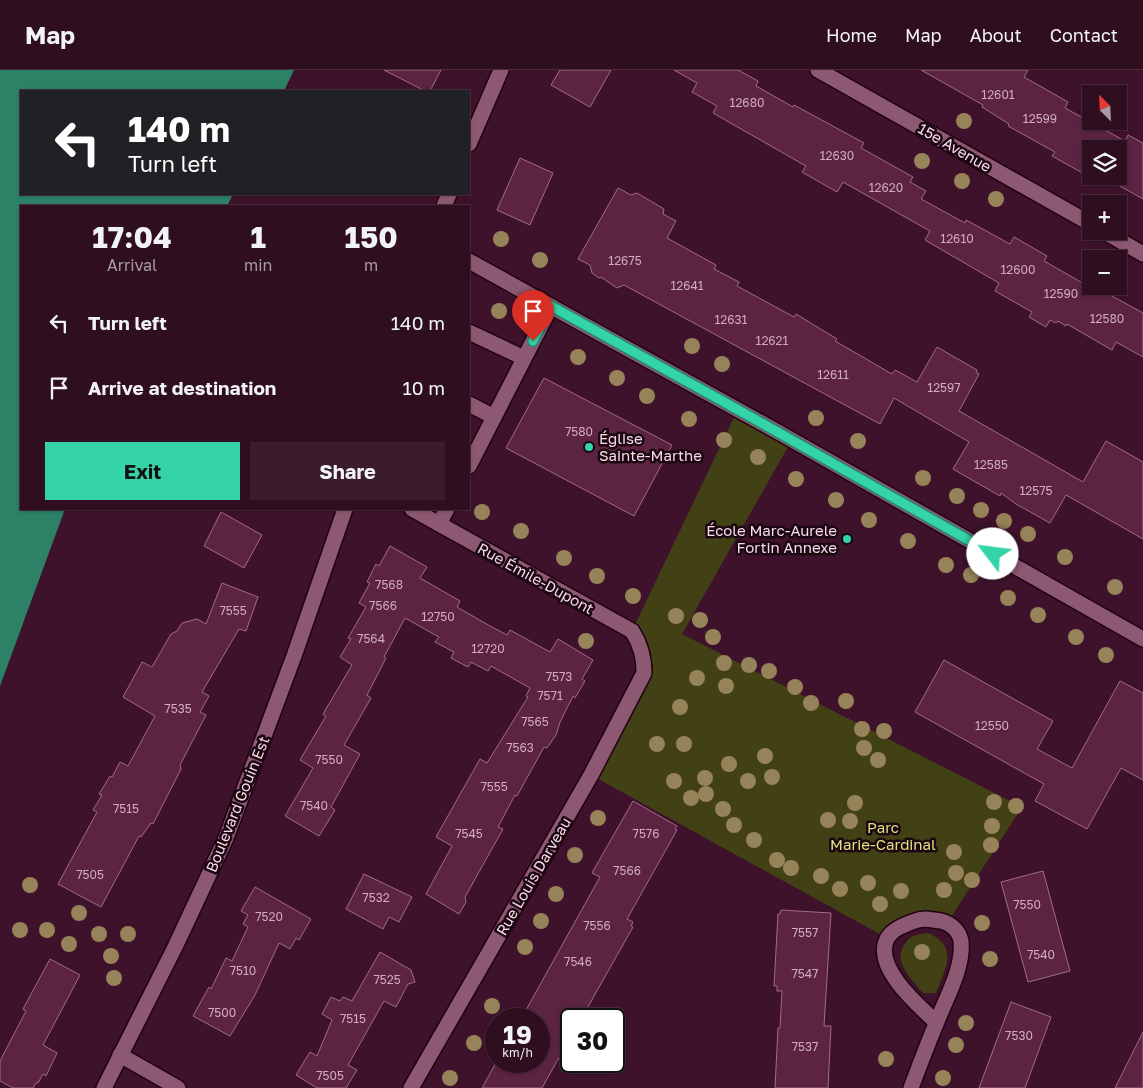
<!DOCTYPE html>
<html lang="en">
<head>
<meta charset="utf-8">
<style>
  :root { --surface:#2f0e20; --page:#3b1c2d; --text:#f1f3f6; --muted:#a79ca5; --line:#4a2e3e; --accent:#34d4a8 }
  body { margin:0; font-family:"Golos Text",sans-serif; background:var(--page); color:var(--text); height:100vh; display:flex; flex-direction:column; font-size:19px; white-space:nowrap }
  * { box-sizing:border-box; margin:0 }
  p { font-size:16px; color:var(--muted) }
  .icon { flex:none; width:28px; height:28px; fill:none; stroke:currentColor; stroke-width:2; stroke-linecap:round; stroke-linejoin:round }
  .map { position:relative; flex:1; overflow:hidden }
  .drawer { position:absolute; left:20px; top:135px; width:450px; height:305px; display:flex; flex-direction:column; background:var(--surface); border-radius:0px; box-shadow:0 1px 4px #0004,0 0 0 1px var(--line) }
  .drawer>* { flex:none }
  .hud { position:absolute; left:20px; top:20px; width:450px; height:105px; border-radius:0px; box-shadow:0 1px 4px #0004,0 0 0 1px var(--line); background:#202124; color:#fff; overflow:hidden }
  .needle { width:32px; rotate:336deg }
  .controls { position:absolute; left:1082px; top:15px; display:grid; gap:10px }
  .controls a { display:grid; place-items:center; width:45px; height:45px; border-radius:0px; background:var(--surface); box-shadow:0 1px 4px #0004,0 0 0 1px var(--line); font-size:25px }
  .speed { position:absolute; left:485px; top:938px; display:flex; gap:10px; font-size:25px; font-weight:700; text-align:center }
  .speed>* { display:grid; place-content:center; width:65px; height:65px; border-radius:50%; background:var(--surface); box-shadow:0 1px 4px #0004,0 0 0 1px var(--line); line-height:1 }
  .speed small { font-size:12px; font-weight:400 }
  .speed .limit { border:2px solid #111; border-radius:8px; background:#fff; color:#111 }
  .pin { position:absolute; display:grid; place-items:center; width:42px; height:42px; color:#fff; margin:-51px -21px; border-radius:50% 50% 50% 0; rotate:-45deg; box-shadow:0 0 5px #0007 }
  .pin .icon { rotate:45deg }
  .me { position:absolute; width:55px; margin:-28px; rotate:300deg; stroke-linejoin:round; filter:drop-shadow(0 0 4px #0008) }
  .turn { display:flex; align-items:center; gap:18px; height:105px; padding:0 25px; font-size:22px }
  .turn .icon { width:65px; height:65px; stroke-width:2.5 }
  .turn b { display:block; font-size:35px; line-height:42px }
  .eta { display:flex; justify-content:space-evenly; align-items:center; height:85px; text-align:center }
  .eta b { font-size:30px; font-weight:700; line-height:35px }
  .primary-button { display:flex; gap:10px; margin-top:auto; padding:10px 25px }
  .primary-button a { flex:1; height:58px; border-radius:0px; background:var(--accent); color:#111; font-size:20px; font-weight:700; line-height:58px; text-align:center }
  .primary-button a+a { background:var(--page); color:var(--text) }
  ul { padding:0; list-style:none }
  li { display:flex; align-items:center; gap:15px; height:65px; padding:0 25px }
  li div { flex:1 }
  li b { display:block; font-size:19px }
  li em { font-style:normal }
  header { display:flex; align-items:center; gap:30px; box-sizing:border-box; height:70px; padding:0 25px; background:var(--surface); border-bottom:1px solid var(--line) }
  header strong { font-size:24px }
  nav { display:flex; gap:28px; margin-inline-start:auto; font-size:18px }
  .map>svg:first-child { display:block }
</style>
</head>
<body>
<header>
<strong>Map</strong>
<nav><a>Home</a><a>Map</a><a>About</a><a>Contact</a></nav>
</header>
<div class="map">
<svg width="1143" height="1018" viewBox="0 0 1143 1018">
  <rect width="100%" height="100%" fill="#3f122b"/>
  <g fill="#414115">
    <polygon points="738,339 789,375 682,564 1022,737 948,852 922,848 887,868 591,705 640,615 632,561"/>
    <path d="M 928,863 C 960,877 945,899 936,923 L 923,923 C 912,909 893,893 904,875 C 910,865 918,864 928,863 Z"/>
  </g>
  <polygon fill="#2c8167" points="0,0 294,0 284,21 21,21 21,124 233,124 227,136 21,136 21,439 65,439 0,616"/>
  <g fill="#5c2342" stroke="#a26b86">
    <polygon points="384,0 441,0 430,21 425,21"/>
    <polygon points="560,0 611,0 590,37 551,15"/>
    <polygon points="674,0 738,0 758,11 756,16 793,37 794,35 864,73 861,78 913,107 910,112 926,121 921,129 965,153 966,150 1010,174 1014,167 1047,186 1044,191 1100,223 1101,220 1143,243 1143,287 1116,272 1112,280 1067,254 1066,256 1058,251 1056,253 1050,250 1046,257 1029,247 1032,242 995,221 999,213 925,170 930,161 843,112 837,122 802,102 806,96 713,43 717,36 692,22 697,13"/>
    <polygon points="921,0 1028,0 1024,7 1068,32 1065,38 1125,71 1128,65 1143,73 1143,129 1102,106 1119,106 1119,79 1091,79 1091,101 1088,106 1052,86 1055,82 1008,56 1009,54 982,37 983,35"/>
    <polygon points="520,88 553,103 530,155 497,140"/>
    <polygon points="618,118 631,125 637,123 664,139 663,144 676,151 667,168 716,195 714,199 739,212 737,216 794,247 796,244 837,269 835,271 892,304 895,300 917,312 937,277 977,300 976,302 979,304 959,341 1083,412 1106,371 1143,392 1143,469 1066,425 1050,453 1016,434 1001,423 1000,426 953,399 969,372 894,328 880,354 635,221 624,215 617,218 601,207 599,208 592,203 590,195 578,189"/>
    <polygon points="544,308 672,375 634,446 506,378"/>
    <polygon points="221,442 262,465 244,498 204,476"/>
    <polygon points="390,476 427,497 420,508 460,531 457,537 490,556 507,565 510,560 550,582 558,569 593,590 582,609 585,611 575,628 573,626 560,652 556,665 547,678 544,677 517,726 515,725 498,757 503,759 465,827 466,832 459,844 426,824 452,776 436,767 480,689 487,693 528,627 526,626 530,618 491,596 488,601 471,592 468,597 451,588 454,582 435,572 439,567 405,548 384,587 386,588 367,625 371,628 344,675 360,684 331,737 335,740 319,766 285,746 313,698 300,690 326,646 323,644 352,595 340,587 351,569 348,568 366,537 359,533 370,513 367,512 376,494 379,496"/>
    <polygon points="222,513 258,527 246,561 239,559 202,622 209,626 200,642 206,645 180,695 181,699 153,754 151,753 141,767 139,766 101,837 58,814 97,742 93,740 102,725 99,724 110,706 112,707 120,692 128,696 155,646 123,627 142,592 152,597 171,564 177,561 182,553 197,549 206,554"/>
    <polygon points="944,590 1053,651 1037,679 1072,698 1120,611 1143,623 1143,710 1121,698 1087,759 1035,731 1044,714 915,642"/>
    <polygon points="633,731 677,756 675,759 677,760 627,849 633,852 631,856 633,857 581,949 571,949 571,966 542,1018 482,1018 497,991 539,991 539,949 521,949 600,807 592,803"/>
    <polygon points="1043,801 1070,901 1028,912 1001,812"/>
    <polygon points="364,804 412,827 399,852 389,847 383,859 346,839"/>
    <polygon points="255,817 311,849 299,870 296,868 290,879 279,873 255,925 230,966 193,946 209,917 211,919 226,888 232,891 248,857 243,854 248,845 241,841"/>
    <polygon points="781,840 831,843 824,956 831,956 828,1018 775,1018 778,958 780,958 782,921 777,921 777,916 774,916 778,844 780,844"/>
    <polygon points="380,882 411,900 415,912 408,914 396,937 384,931 348,995 357,1000 346,1018 317,1018 296,1005 310,982 317,986 332,950 322,944 331,927 340,931 343,927 352,931"/>
    <polygon points="50,889 80,905 43,975 57,983 46,1006 43,1004 38,1013 36,1013 33,1018 13,1018 0,1011 0,991 26,941 23,939"/>
    <polygon points="1011,932 1051,947 1025,1018 979,1018"/>
    <polygon points="1143,962 1143,1018 1115,1018"/>
  </g>
  <g fill="none" stroke-linecap="round" stroke-linejoin="round">
    <g stroke="#230013" stroke-width="18">
      <g id="minor">
        <polyline points="818,0 1091,154"/>
        <polyline points="469,74 501,0"/>
        <polyline points="444,136 449,124"/>
        <polyline points="1103,161 1143,184"/>
        <polyline points="469,191 778,362 1143,569"/>
        <polyline points="469,262 524,288"/>
        <polyline points="469,334 494,347"/>
        <polyline points="469,396 551,236"/>
        <polyline points="439,454 447,439"/>
        <polyline points="120,985 178,1018"/>
        <polyline points="104,1018 175,877 226,768 294,586 345,439"/>
        <path d="M 411,1018 L 591,705 L 644,603 C 644,587 641,575 632,561 L 412,439"/>
        <path d="M 911,1018 C 919,997 927,975 936,954 C 945,930 964,898 961,871 C 959,860 950,853 941,851 C 931,850 924,847 915,851 C 906,854 891,860 887,869 C 873,897 918,935 936,952"/>
      </g>
    </g>
    <use href="#minor" stroke="#8d5972" stroke-width="15"/>
  </g>
  <g fill="#978359">
    <circle cx="964" cy="51" r="8"/>
    <circle cx="922" cy="91" r="8"/>
    <circle cx="962" cy="111" r="8"/>
    <circle cx="996" cy="129" r="8"/>
    <circle cx="501" cy="169" r="8"/>
    <circle cx="540" cy="190" r="8"/>
    <circle cx="499" cy="241" r="8"/>
    <circle cx="692" cy="276" r="8"/>
    <circle cx="578" cy="287" r="8"/>
    <circle cx="722" cy="294" r="8"/>
    <circle cx="617" cy="308" r="8"/>
    <circle cx="647" cy="326" r="8"/>
    <circle cx="816" cy="348" r="8"/>
    <circle cx="689" cy="349" r="8"/>
    <circle cx="724" cy="370" r="8"/>
    <circle cx="858" cy="371" r="8"/>
    <circle cx="758" cy="387" r="8"/>
    <circle cx="923" cy="408" r="8"/>
    <circle cx="796" cy="409" r="8"/>
    <circle cx="957" cy="426" r="8"/>
    <circle cx="836" cy="430" r="8"/>
    <circle cx="981" cy="440" r="8"/>
    <circle cx="482" cy="442" r="8"/>
    <circle cx="869" cy="450" r="8"/>
    <circle cx="1004" cy="451" r="8"/>
    <circle cx="521" cy="461" r="8"/>
    <circle cx="1028" cy="464" r="8"/>
    <circle cx="908" cy="471" r="8"/>
    <circle cx="1065" cy="487" r="8"/>
    <circle cx="564" cy="488" r="8"/>
    <circle cx="946" cy="495" r="8"/>
    <circle cx="971" cy="505" r="8"/>
    <circle cx="597" cy="506" r="8"/>
    <circle cx="1115" cy="517" r="8"/>
    <circle cx="633" cy="526" r="8"/>
    <circle cx="1008" cy="528" r="8"/>
    <circle cx="1038" cy="545" r="8"/>
    <circle cx="676" cy="546" r="8"/>
    <circle cx="700" cy="550" r="8"/>
    <circle cx="713" cy="567" r="8"/>
    <circle cx="1076" cy="567" r="8"/>
    <circle cx="586" cy="571" r="8"/>
    <circle cx="1106" cy="585" r="8"/>
    <circle cx="724" cy="593" r="8"/>
    <circle cx="749" cy="595" r="8"/>
    <circle cx="769" cy="601" r="8"/>
    <circle cx="697" cy="608" r="8"/>
    <circle cx="726" cy="616" r="8"/>
    <circle cx="795" cy="617" r="8"/>
    <circle cx="846" cy="631" r="8"/>
    <circle cx="811" cy="633" r="8"/>
    <circle cx="680" cy="637" r="8"/>
    <circle cx="862" cy="659" r="8"/>
    <circle cx="884" cy="661" r="8"/>
    <circle cx="657" cy="674" r="8"/>
    <circle cx="684" cy="674" r="8"/>
    <circle cx="864" cy="678" r="8"/>
    <circle cx="765" cy="686" r="8"/>
    <circle cx="878" cy="690" r="8"/>
    <circle cx="729" cy="694" r="8"/>
    <circle cx="772" cy="707" r="8"/>
    <circle cx="705" cy="708" r="8"/>
    <circle cx="674" cy="711" r="8"/>
    <circle cx="748" cy="711" r="8"/>
    <circle cx="706" cy="724" r="8"/>
    <circle cx="691" cy="728" r="8"/>
    <circle cx="994" cy="732" r="8"/>
    <circle cx="855" cy="733" r="8"/>
    <circle cx="1016" cy="736" r="8"/>
    <circle cx="723" cy="739" r="8"/>
    <circle cx="598" cy="748" r="8"/>
    <circle cx="828" cy="750" r="8"/>
    <circle cx="850" cy="751" r="8"/>
    <circle cx="734" cy="755" r="8"/>
    <circle cx="992" cy="756" r="8"/>
    <circle cx="754" cy="770" r="8"/>
    <circle cx="991" cy="775" r="8"/>
    <circle cx="954" cy="782" r="8"/>
    <circle cx="575" cy="785" r="8"/>
    <circle cx="777" cy="790" r="8"/>
    <circle cx="791" cy="798" r="8"/>
    <circle cx="956" cy="803" r="8"/>
    <circle cx="821" cy="806" r="8"/>
    <circle cx="972" cy="810" r="8"/>
    <circle cx="868" cy="813" r="8"/>
    <circle cx="30" cy="815" r="8"/>
    <circle cx="840" cy="819" r="8"/>
    <circle cx="944" cy="820" r="8"/>
    <circle cx="901" cy="821" r="8"/>
    <circle cx="556" cy="824" r="8"/>
    <circle cx="880" cy="834" r="8"/>
    <circle cx="79" cy="843" r="8"/>
    <circle cx="541" cy="851" r="8"/>
    <circle cx="982" cy="853" r="8"/>
    <circle cx="20" cy="860" r="8"/>
    <circle cx="47" cy="860" r="8"/>
    <circle cx="99" cy="864" r="8"/>
    <circle cx="128" cy="864" r="8"/>
    <circle cx="69" cy="874" r="8"/>
    <circle cx="525" cy="877" r="8"/>
    <circle cx="922" cy="882" r="8"/>
    <circle cx="111" cy="886" r="8"/>
    <circle cx="990" cy="889" r="8"/>
    <circle cx="114" cy="908" r="8"/>
    <circle cx="492" cy="936" r="8"/>
    <circle cx="966" cy="953" r="8"/>
    <circle cx="474" cy="973" r="8"/>
    <circle cx="956" cy="975" r="8"/>
    <circle cx="886" cy="989" r="8"/>
    <circle cx="450" cy="1008" r="8"/>
    <circle cx="943" cy="1008" r="8"/>
  </g>
  <g fill="none" stroke-linecap="round" stroke-linejoin="round">
    <g stroke="#228a6d" stroke-width="12">
      <polyline id="route" points="533,271 551,236 751,347 993,484"/>
    </g>
    <use href="#route" stroke="#34d4a8" stroke-width="9"/>
  </g>
  <g fill="#34d4a8" stroke="#1a0711" stroke-width="2">
    <circle cx="589" cy="377" r="5"/>
    <circle cx="847" cy="469" r="5"/>
  </g>
  <g text-anchor="middle" dominant-baseline="central" stroke-width="5" stroke-linejoin="round" paint-order="stroke">
    <g font-size="12" fill="#d1acbd">
      <text x="998" y="24">12601</text>
      <text x="747" y="32">12680</text>
      <text x="1040" y="48">12599</text>
      <text x="837" y="85">12630</text>
      <text x="886" y="117">12620</text>
      <text x="957" y="168">12610</text>
      <text x="625" y="190">12675</text>
      <text x="1018" y="199">12600</text>
      <text x="687" y="215">12641</text>
      <text x="1061" y="223">12590</text>
      <text x="1107" y="248">12580</text>
      <text x="731" y="249">12631</text>
      <text x="772" y="270">12621</text>
      <text x="833" y="304">12611</text>
      <text x="944" y="317">12597</text>
      <text x="579" y="361">7580</text>
      <text x="991" y="394">12585</text>
      <text x="1036" y="420">12575</text>
      <text x="389" y="514">7568</text>
      <text x="383" y="535">7566</text>
      <text x="233" y="540">7555</text>
      <text x="438" y="546">12750</text>
      <text x="371" y="568">7564</text>
      <text x="488" y="578">12720</text>
      <text x="559" y="606">7573</text>
      <text x="550" y="625">7571</text>
      <text x="178" y="638">7535</text>
      <text x="535" y="651">7565</text>
      <text x="992" y="655">12550</text>
      <text x="520" y="677">7563</text>
      <text x="329" y="689">7550</text>
      <text x="494" y="716">7555</text>
      <text x="314" y="735">7540</text>
      <text x="126" y="738">7515</text>
      <text x="469" y="763">7545</text>
      <text x="646" y="763">7576</text>
      <text x="627" y="800">7566</text>
      <text x="90" y="804">7505</text>
      <text x="376" y="827">7532</text>
      <text x="1027" y="834">7550</text>
      <text x="269" y="846">7520</text>
      <text x="597" y="855">7556</text>
      <text x="805" y="862">7557</text>
      <text x="1041" y="884">7540</text>
      <text x="578" y="891">7546</text>
      <text x="243" y="900">7510</text>
      <text x="805" y="903">7547</text>
      <text x="387" y="909">7525</text>
      <text x="222" y="942">7500</text>
      <text x="353" y="948">7515</text>
      <text x="1019" y="965">7530</text>
      <text x="805" y="976">7537</text>
      <text x="330" y="1005">7505</text>
    </g>
    <g font-size="15" fill="#f8d9e6" stroke="#1a0711">
      <text transform="translate(955 77) rotate(30)">15e Avenue</text>
      <text transform="translate(536 508) rotate(29)">Rue Émile-Dupont</text>
      <text transform="translate(237 734) rotate(-68)">Boulevard Gouin Est</text>
      <text transform="translate(533 806) rotate(-60)">Rue Louis Darveau</text>
    </g>
    <g font-size="15" fill="#f8d9e6" stroke="#1a0711" text-anchor="start">
      <text x="599" y="368">Église<tspan x="599" dy="17">Sainte-Marthe</tspan></text>
      <text x="837" y="460" text-anchor="end">École Marc-Aurele<tspan x="837" dy="17">Fortin Annexe</tspan></text>
    </g>
    <g font-size="15" fill="#dfe07e" stroke="#1a0711">
      <text x="883" y="757">Parc<tspan x="883" dy="17">Marie-Cardinal</tspan></text>
    </g>
  </g>
</svg>
<div class="controls">
<a><svg class="needle" viewBox="-14 -14 28 28"><path d="M0-13l5 13h-10z" fill="#e53935"/><path d="M0 13l5-13h-10z" fill="#a79ca5"/></svg></a>
<a><svg class="icon" aria-label="layers" viewBox="0 0 24 24"><path d="M12 4l9 5-9 5-9-5zM3 14l9 5 9-5"/></svg></a>
<a>+</a>
<a>−</a>
</div>
<div class="speed"><div>19<small>km/h</small></div><div class="limit">30</div></div>
<div class="pin" style="left:533px;top:271px;background:#d93025"><svg class="icon" aria-label="arrive" viewBox="0 0 24 24"><path d="M6 21V4h12l-3 4 3 4H6"/></svg></div>
<svg class="me" style="left:993px;top:484px" viewBox="-20 -20 40 40"><circle r="19" fill="#fff"/><path d="M0-13L10 11 0 6-10 11z" fill="#34d4a8"/></svg>
<div class="hud">
<div class="turn"><svg class="icon" aria-label="left" viewBox="0 0 24 24"><path d="M17 20v-9H6M10 6l-5 5 5 5"/></svg><div><b>140 m</b>Turn left</div></div>
</div>
<section class="drawer">
<div class="eta">
<div><b>17:04</b><p>Arrival</p></div>
<div><b>1</b><p>min</p></div>
<div><b>150</b><p>m</p></div>
</div>
<ul>
<li><svg class="icon" aria-label="left" viewBox="0 0 24 24"><path d="M17 20v-9H6M10 6l-5 5 5 5"/></svg><div><b>Turn left</b></div><em>140 m</em></li>
<li><svg class="icon" aria-label="arrive" viewBox="0 0 24 24"><path d="M6 21V4h12l-3 4 3 4H6"/></svg><div><b>Arrive at destination</b></div><em>10 m</em></li>
</ul>
<div class="primary-button"><a>Exit</a><a>Share</a></div>
</section>
</div>
</body>
</html>
